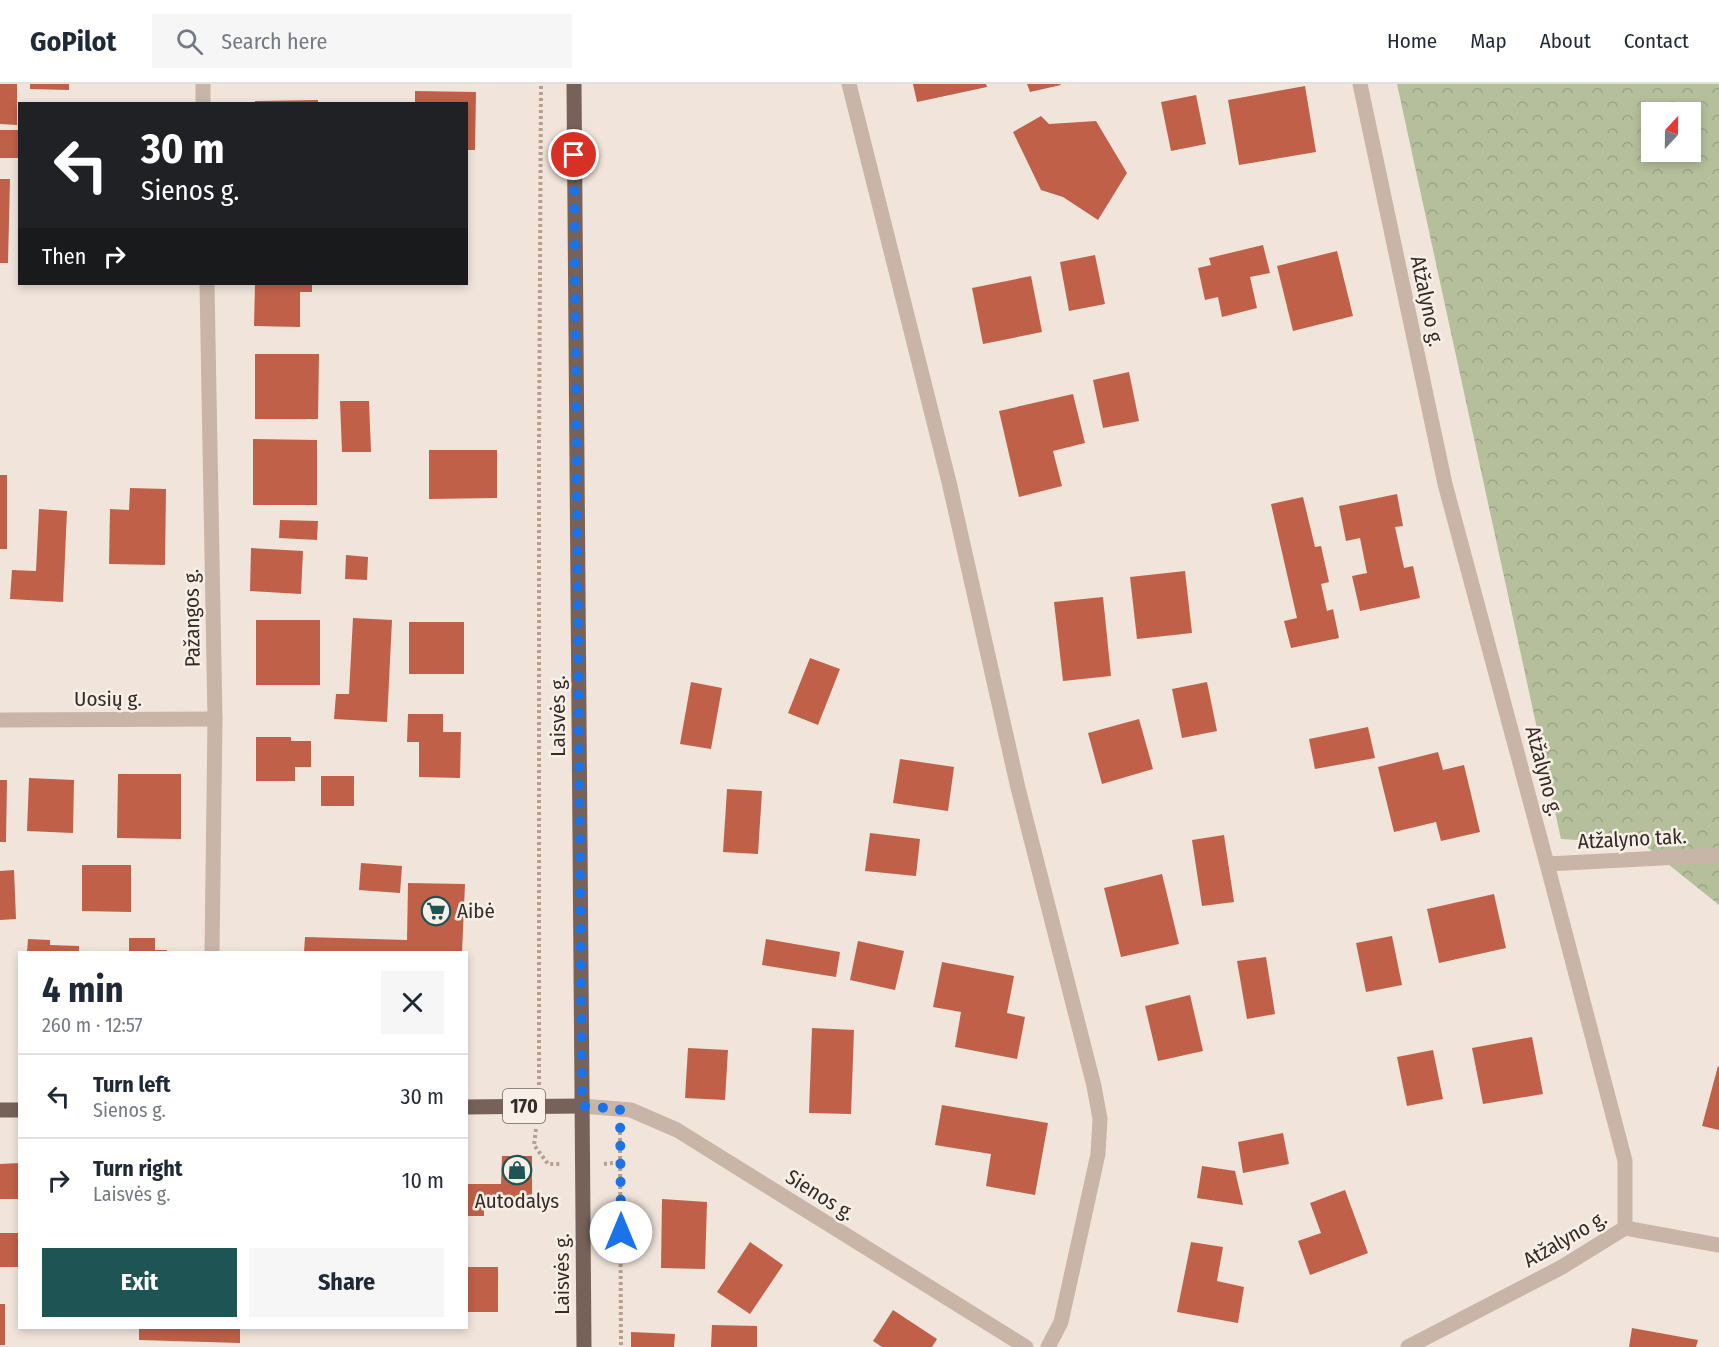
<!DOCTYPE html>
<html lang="en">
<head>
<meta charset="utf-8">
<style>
  :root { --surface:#fff; --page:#f6f6f7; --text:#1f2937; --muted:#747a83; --line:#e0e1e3; --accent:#1f5455 }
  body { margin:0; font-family:"Fira Sans Condensed",sans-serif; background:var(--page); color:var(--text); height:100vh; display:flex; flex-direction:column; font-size:22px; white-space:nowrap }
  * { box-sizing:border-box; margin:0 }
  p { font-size:20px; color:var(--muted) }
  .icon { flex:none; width:33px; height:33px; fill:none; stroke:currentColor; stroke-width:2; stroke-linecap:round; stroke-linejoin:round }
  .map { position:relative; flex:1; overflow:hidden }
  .sheet { position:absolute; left:18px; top:867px; width:450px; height:378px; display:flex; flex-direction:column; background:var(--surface); border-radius:0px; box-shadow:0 3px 9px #0003 }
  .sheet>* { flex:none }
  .banner { position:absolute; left:18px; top:18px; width:450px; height:183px; border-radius:0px; box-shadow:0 3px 9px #0003; background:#202124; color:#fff; overflow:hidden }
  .needle { width:39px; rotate:22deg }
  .fabs { position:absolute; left:1641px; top:18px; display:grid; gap:12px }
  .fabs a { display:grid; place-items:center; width:60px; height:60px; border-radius:0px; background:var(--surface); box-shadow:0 3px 9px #0003; font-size:30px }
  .pin { position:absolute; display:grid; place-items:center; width:51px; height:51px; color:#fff; margin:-26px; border:3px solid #fff; border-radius:50%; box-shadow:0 2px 6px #0007 }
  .me { position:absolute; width:66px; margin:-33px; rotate:0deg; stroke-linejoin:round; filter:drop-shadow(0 0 4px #0008) }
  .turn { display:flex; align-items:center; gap:21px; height:126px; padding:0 24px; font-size:27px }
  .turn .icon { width:78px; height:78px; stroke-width:2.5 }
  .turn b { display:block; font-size:42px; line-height:51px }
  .then { display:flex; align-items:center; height:57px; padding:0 24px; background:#0003; gap:12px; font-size:22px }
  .round { display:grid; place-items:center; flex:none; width:63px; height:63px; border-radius:0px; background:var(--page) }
  .head { display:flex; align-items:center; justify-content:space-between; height:102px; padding:0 24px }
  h1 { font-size:36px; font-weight:700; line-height:45px }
  .primary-button { display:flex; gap:12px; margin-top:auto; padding:12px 24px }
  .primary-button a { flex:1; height:69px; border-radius:0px; background:var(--accent); color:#fff; font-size:24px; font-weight:700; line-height:69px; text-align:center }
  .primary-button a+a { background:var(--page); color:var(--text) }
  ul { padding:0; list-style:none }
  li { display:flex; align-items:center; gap:18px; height:84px; padding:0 24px; border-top:2px solid var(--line) }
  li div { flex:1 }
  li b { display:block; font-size:22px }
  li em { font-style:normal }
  header { display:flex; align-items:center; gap:36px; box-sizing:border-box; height:84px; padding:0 30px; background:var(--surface); border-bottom:2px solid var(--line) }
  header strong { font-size:28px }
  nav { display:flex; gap:33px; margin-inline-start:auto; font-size:21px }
  .search { width:420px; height:54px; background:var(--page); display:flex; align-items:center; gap:15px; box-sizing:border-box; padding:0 21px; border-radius:0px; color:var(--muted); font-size:22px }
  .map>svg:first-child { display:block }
</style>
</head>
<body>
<header>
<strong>GoPilot</strong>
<div class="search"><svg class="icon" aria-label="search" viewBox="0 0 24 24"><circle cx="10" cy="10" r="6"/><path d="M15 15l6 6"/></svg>Search here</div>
<nav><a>Home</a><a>Map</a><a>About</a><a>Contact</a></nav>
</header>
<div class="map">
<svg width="1719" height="1263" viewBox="0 0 1719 1263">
  <defs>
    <pattern id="forest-crowns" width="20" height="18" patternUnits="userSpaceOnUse" patternTransform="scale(1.5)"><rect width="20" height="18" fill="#b5bf9c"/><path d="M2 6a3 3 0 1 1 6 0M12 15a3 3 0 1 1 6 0" fill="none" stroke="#9ca486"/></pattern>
  </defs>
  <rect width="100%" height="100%" fill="#f1e5db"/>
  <path fill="url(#forest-crowns)" fill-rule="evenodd" d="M 1397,0 L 1719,0 L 1719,821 L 1643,760 L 1561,755 ZM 1652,28 L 1690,28 L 1690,68 L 1652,68 Z"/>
  <g fill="#c16049">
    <polygon points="0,0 17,0 17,41 0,40"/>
    <polygon points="30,0 69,0 69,6 30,5"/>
    <polygon points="913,0 986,0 987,3 917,18"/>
    <polygon points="1027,0 1060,0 1061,1 1030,8"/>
    <polygon points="1305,2 1316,68 1239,81 1228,16"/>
    <polygon points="415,7 476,8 475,66 466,66 466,20 415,20"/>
    <polygon points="1196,11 1206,60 1171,67 1161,18"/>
    <polygon points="318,16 318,20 255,20 255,17"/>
    <polygon points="1041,32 1049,40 1096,37 1127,89 1098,136 1063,113 1041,106 1013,48"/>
    <rect x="0" y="46" width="20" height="28"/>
    <polygon points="0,95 10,95 8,179 0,179"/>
    <polygon points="1263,161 1270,189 1250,193 1257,224 1222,233 1218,213 1205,216 1198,184 1211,181 1209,174"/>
    <polygon points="1337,167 1353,232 1293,247 1277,182"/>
    <polygon points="1095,171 1105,220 1069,227 1060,178"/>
    <polygon points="1031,192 1042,248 983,260 972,204"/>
    <polygon points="255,200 312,200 312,208 300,208 300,243 254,242"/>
    <polygon points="255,270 319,270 318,335 255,335"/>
    <polygon points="1129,288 1139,337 1103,344 1093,296"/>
    <polygon points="1073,310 1085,359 1053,367 1062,402 1019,413 999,327"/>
    <polygon points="340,317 369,317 371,368 342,368"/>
    <polygon points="253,355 317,356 317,421 253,421"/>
    <polygon points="429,366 497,366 497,414 429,415"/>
    <rect x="0" y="391" width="7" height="74"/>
    <polygon points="130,404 166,405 165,481 109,480 110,425 129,426"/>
    <polygon points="1397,410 1403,442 1395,443 1404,484 1413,482 1420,514 1360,527 1352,492 1367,489 1360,454 1346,457 1339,422"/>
    <polygon points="1303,413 1315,463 1321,462 1329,498 1321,500 1327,527 1333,525 1339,554 1291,564 1284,537 1297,534 1271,420"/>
    <polygon points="39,425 67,427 63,518 10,515 12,486 36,487"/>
    <polygon points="280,436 318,437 317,456 279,454"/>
    <polygon points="251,464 303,467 301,510 250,507"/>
    <polygon points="346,471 368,473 367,496 345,495"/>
    <polygon points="1185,487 1192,549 1137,555 1130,493"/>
    <polygon points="1103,513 1111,592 1063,597 1054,518"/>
    <polygon points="353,534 392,536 387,638 334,635 336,610 349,610"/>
    <rect x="256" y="536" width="64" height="65"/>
    <rect x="409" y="538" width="55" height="52"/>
    <polygon points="810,574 840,585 818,641 788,629"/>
    <polygon points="691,598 722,604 711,665 680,660"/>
    <polygon points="1207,598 1217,647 1182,654 1172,605"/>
    <polygon points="408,630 443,630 443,648 461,648 460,694 419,693 419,658 407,658"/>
    <polygon points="1139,635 1153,685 1102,700 1088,649"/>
    <polygon points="1368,643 1375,674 1315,685 1309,655"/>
    <polygon points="256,653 291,653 291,657 311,657 311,683 295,683 295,697 256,697"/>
    <polygon points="1438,668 1443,686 1464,681 1480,748 1441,757 1436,738 1394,748 1378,683"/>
    <polygon points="900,675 954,683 948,727 893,719"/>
    <polygon points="118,690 181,690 181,755 117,754"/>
    <rect x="321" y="692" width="33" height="30"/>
    <polygon points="29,694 74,696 73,749 27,747"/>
    <polygon points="0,696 7,696 6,758 0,758"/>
    <polygon points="727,705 762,707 758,770 723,768"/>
    <polygon points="870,749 920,755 916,792 865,787"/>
    <polygon points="1224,751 1234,818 1202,822 1192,756"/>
    <polygon points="361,779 402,782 400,809 359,806"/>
    <polygon points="82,781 131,781 131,828 82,827"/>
    <polygon points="14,786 16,835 0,836 0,787"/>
    <polygon points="1162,790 1179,860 1121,873 1104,804"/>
    <polygon points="408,799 465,800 462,868 304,868 305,853 407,856"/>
    <polygon points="1494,810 1506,864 1439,879 1427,825"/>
    <polygon points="1392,852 1402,901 1366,908 1356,859"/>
    <polygon points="129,854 155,854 155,866 167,866 167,868 129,868"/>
    <polygon points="28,855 50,856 50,861 79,862 79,868 27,868"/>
    <polygon points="766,855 840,868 836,893 762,881"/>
    <polygon points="858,857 904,867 895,906 850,896"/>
    <polygon points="1266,873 1275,930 1247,935 1237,877"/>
    <polygon points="942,878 1014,892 1007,929 1025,933 1017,975 955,963 961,928 933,923"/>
    <polygon points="1190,911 1203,967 1158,977 1145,922"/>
    <polygon points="812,944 854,946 851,1030 809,1029"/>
    <polygon points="1532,953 1543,1010 1483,1020 1472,964"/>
    <polygon points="688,964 728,966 725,1016 685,1014"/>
    <polygon points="1433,966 1443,1015 1407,1022 1397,973"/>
    <polygon points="1718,982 1719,983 1719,1046 1702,1042"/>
    <polygon points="942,1021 1048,1039 1035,1111 986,1102 991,1070 935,1061"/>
    <polygon points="1283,1049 1289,1080 1243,1089 1238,1058"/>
    <polygon points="502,1072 532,1072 532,1123 484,1122 484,1132 466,1132 466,1100 501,1100"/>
    <polygon points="20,1079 20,1115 0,1115 0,1080"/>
    <polygon points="1202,1082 1235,1087 1243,1121 1197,1114"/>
    <polygon points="1345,1106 1368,1169 1310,1191 1298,1157 1321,1149 1310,1119"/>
    <polygon points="662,1115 707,1118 705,1185 661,1184"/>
    <rect x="0" y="1149" width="20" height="34"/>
    <polygon points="750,1158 783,1181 750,1230 717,1208"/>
    <polygon points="1191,1158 1223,1163 1217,1197 1244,1203 1238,1239 1177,1228"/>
    <rect x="466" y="1183" width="32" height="45"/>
    <rect x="0" y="1220" width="5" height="41"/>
    <polygon points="893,1226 937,1255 932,1263 882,1263 873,1257"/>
    <polygon points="712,1241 757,1242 757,1263 711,1263"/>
    <polygon points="139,1244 240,1244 240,1259 139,1256"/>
    <polygon points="1632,1244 1698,1256 1696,1263 1629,1263"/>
    <polygon points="631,1248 675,1250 674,1263 631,1263"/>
  </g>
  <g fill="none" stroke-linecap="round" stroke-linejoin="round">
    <g stroke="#b49f92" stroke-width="4" stroke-dasharray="3 3" stroke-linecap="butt">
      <polyline points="539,1001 539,366 541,0"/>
      <polyline points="536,1045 534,1061 548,1080 560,1080"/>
      <polyline points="620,1048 621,1263"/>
      <polyline points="604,1080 620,1078"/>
    </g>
    <g stroke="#c8b5a7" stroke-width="15">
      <polyline points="203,0 203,20"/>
      <polyline points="849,0 949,398 1018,704 1094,1002 1100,1035 1098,1070 1061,1238 1048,1263"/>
      <polyline points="1360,0 1445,400 1547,780 1625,1077 1625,1144 1562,1183 1408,1263"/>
      <polyline points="207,200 215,635 212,868"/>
      <polyline points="0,636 215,635"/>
      <polyline points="1547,780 1719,771"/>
      <polyline points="582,1022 631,1026 677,1046 1026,1263"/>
      <polyline points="1625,1144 1719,1161"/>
    </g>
    <g stroke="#766259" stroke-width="15">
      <polyline points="574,0 584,1263"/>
      <polyline points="466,1023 582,1022"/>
      <polyline points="0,1026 20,1026"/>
    </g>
  </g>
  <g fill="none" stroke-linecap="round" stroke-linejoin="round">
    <polyline stroke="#1a73e8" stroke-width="10" stroke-dasharray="0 18" points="574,71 582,1022 620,1025 621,1148"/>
  </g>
  <defs>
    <g id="supermarket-ring" transform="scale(1.5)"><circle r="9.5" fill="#f8f0e7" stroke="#1f5455" stroke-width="1.5"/><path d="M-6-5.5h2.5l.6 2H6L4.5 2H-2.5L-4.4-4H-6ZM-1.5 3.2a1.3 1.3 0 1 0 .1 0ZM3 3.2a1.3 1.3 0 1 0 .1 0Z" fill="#1f5455"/></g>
    <g id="shop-ring" transform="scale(1.5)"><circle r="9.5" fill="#f8f0e7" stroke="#1f5455" stroke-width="1.5"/><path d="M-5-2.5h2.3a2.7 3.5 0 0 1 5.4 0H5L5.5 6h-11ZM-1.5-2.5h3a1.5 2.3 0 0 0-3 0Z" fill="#1f5455"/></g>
  </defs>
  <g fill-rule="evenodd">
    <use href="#supermarket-ring" x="436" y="827"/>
    <use href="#shop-ring" x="517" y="1086"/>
  </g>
  <g text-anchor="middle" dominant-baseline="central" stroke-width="5" stroke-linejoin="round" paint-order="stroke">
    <rect fill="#f8f0e7" stroke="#706661" stroke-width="1.5" x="503" y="1005" width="42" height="34" rx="4.5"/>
    <g font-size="20" font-weight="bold" fill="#352b28">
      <text x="524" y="1022">170</text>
    </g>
    <g font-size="21" fill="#352b28" stroke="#f8f0e7">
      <text transform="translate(1427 217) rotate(78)">Atžalyno g.</text>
      <text transform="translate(192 534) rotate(-91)">Pažangos g.</text>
      <text x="108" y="615">Uosių g.</text>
      <text transform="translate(558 632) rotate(-90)">Laisvės g.</text>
      <text transform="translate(1544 687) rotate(75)">Atžalyno g.</text>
      <text transform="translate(1632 755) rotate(-3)">Atžalyno tak.</text>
      <text transform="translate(820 1111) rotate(32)">Sienos g.</text>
      <text transform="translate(1565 1155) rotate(-30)">Atžalyno g.</text>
      <text transform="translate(562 1190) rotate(-90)">Laisvės g.</text>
    </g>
    <g font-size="21" fill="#352b28" stroke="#f8f0e7" text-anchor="start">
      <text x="457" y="827">Aibė</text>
      <text x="517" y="1117" text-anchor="middle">Autodalys</text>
    </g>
  </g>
</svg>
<div class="fabs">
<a><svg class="needle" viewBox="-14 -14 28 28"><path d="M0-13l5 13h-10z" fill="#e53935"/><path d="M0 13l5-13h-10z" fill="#747a83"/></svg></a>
</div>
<div class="pin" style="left:574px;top:71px;background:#d93025"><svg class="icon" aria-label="arrive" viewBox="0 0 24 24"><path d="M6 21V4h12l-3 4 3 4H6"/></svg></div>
<svg class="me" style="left:621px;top:1148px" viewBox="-20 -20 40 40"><circle r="19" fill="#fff"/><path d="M0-13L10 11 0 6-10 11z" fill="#1a73e8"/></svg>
<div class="banner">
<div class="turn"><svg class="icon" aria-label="left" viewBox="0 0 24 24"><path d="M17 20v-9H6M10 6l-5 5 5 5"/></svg><div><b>30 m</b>Sienos g.</div></div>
<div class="then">Then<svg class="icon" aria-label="right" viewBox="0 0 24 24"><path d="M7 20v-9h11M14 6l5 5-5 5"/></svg></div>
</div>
<section class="sheet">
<div class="head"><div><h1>4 min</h1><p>260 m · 12:57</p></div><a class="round"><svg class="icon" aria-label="close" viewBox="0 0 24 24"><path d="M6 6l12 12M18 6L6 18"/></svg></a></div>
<ul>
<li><svg class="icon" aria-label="left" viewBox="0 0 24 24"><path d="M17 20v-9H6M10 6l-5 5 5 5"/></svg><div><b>Turn left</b><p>Sienos g.</p></div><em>30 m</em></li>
<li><svg class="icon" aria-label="right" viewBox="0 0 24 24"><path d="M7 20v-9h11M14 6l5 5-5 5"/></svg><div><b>Turn right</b><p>Laisvės g.</p></div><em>10 m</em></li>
</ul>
<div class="primary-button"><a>Exit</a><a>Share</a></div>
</section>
</div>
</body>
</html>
